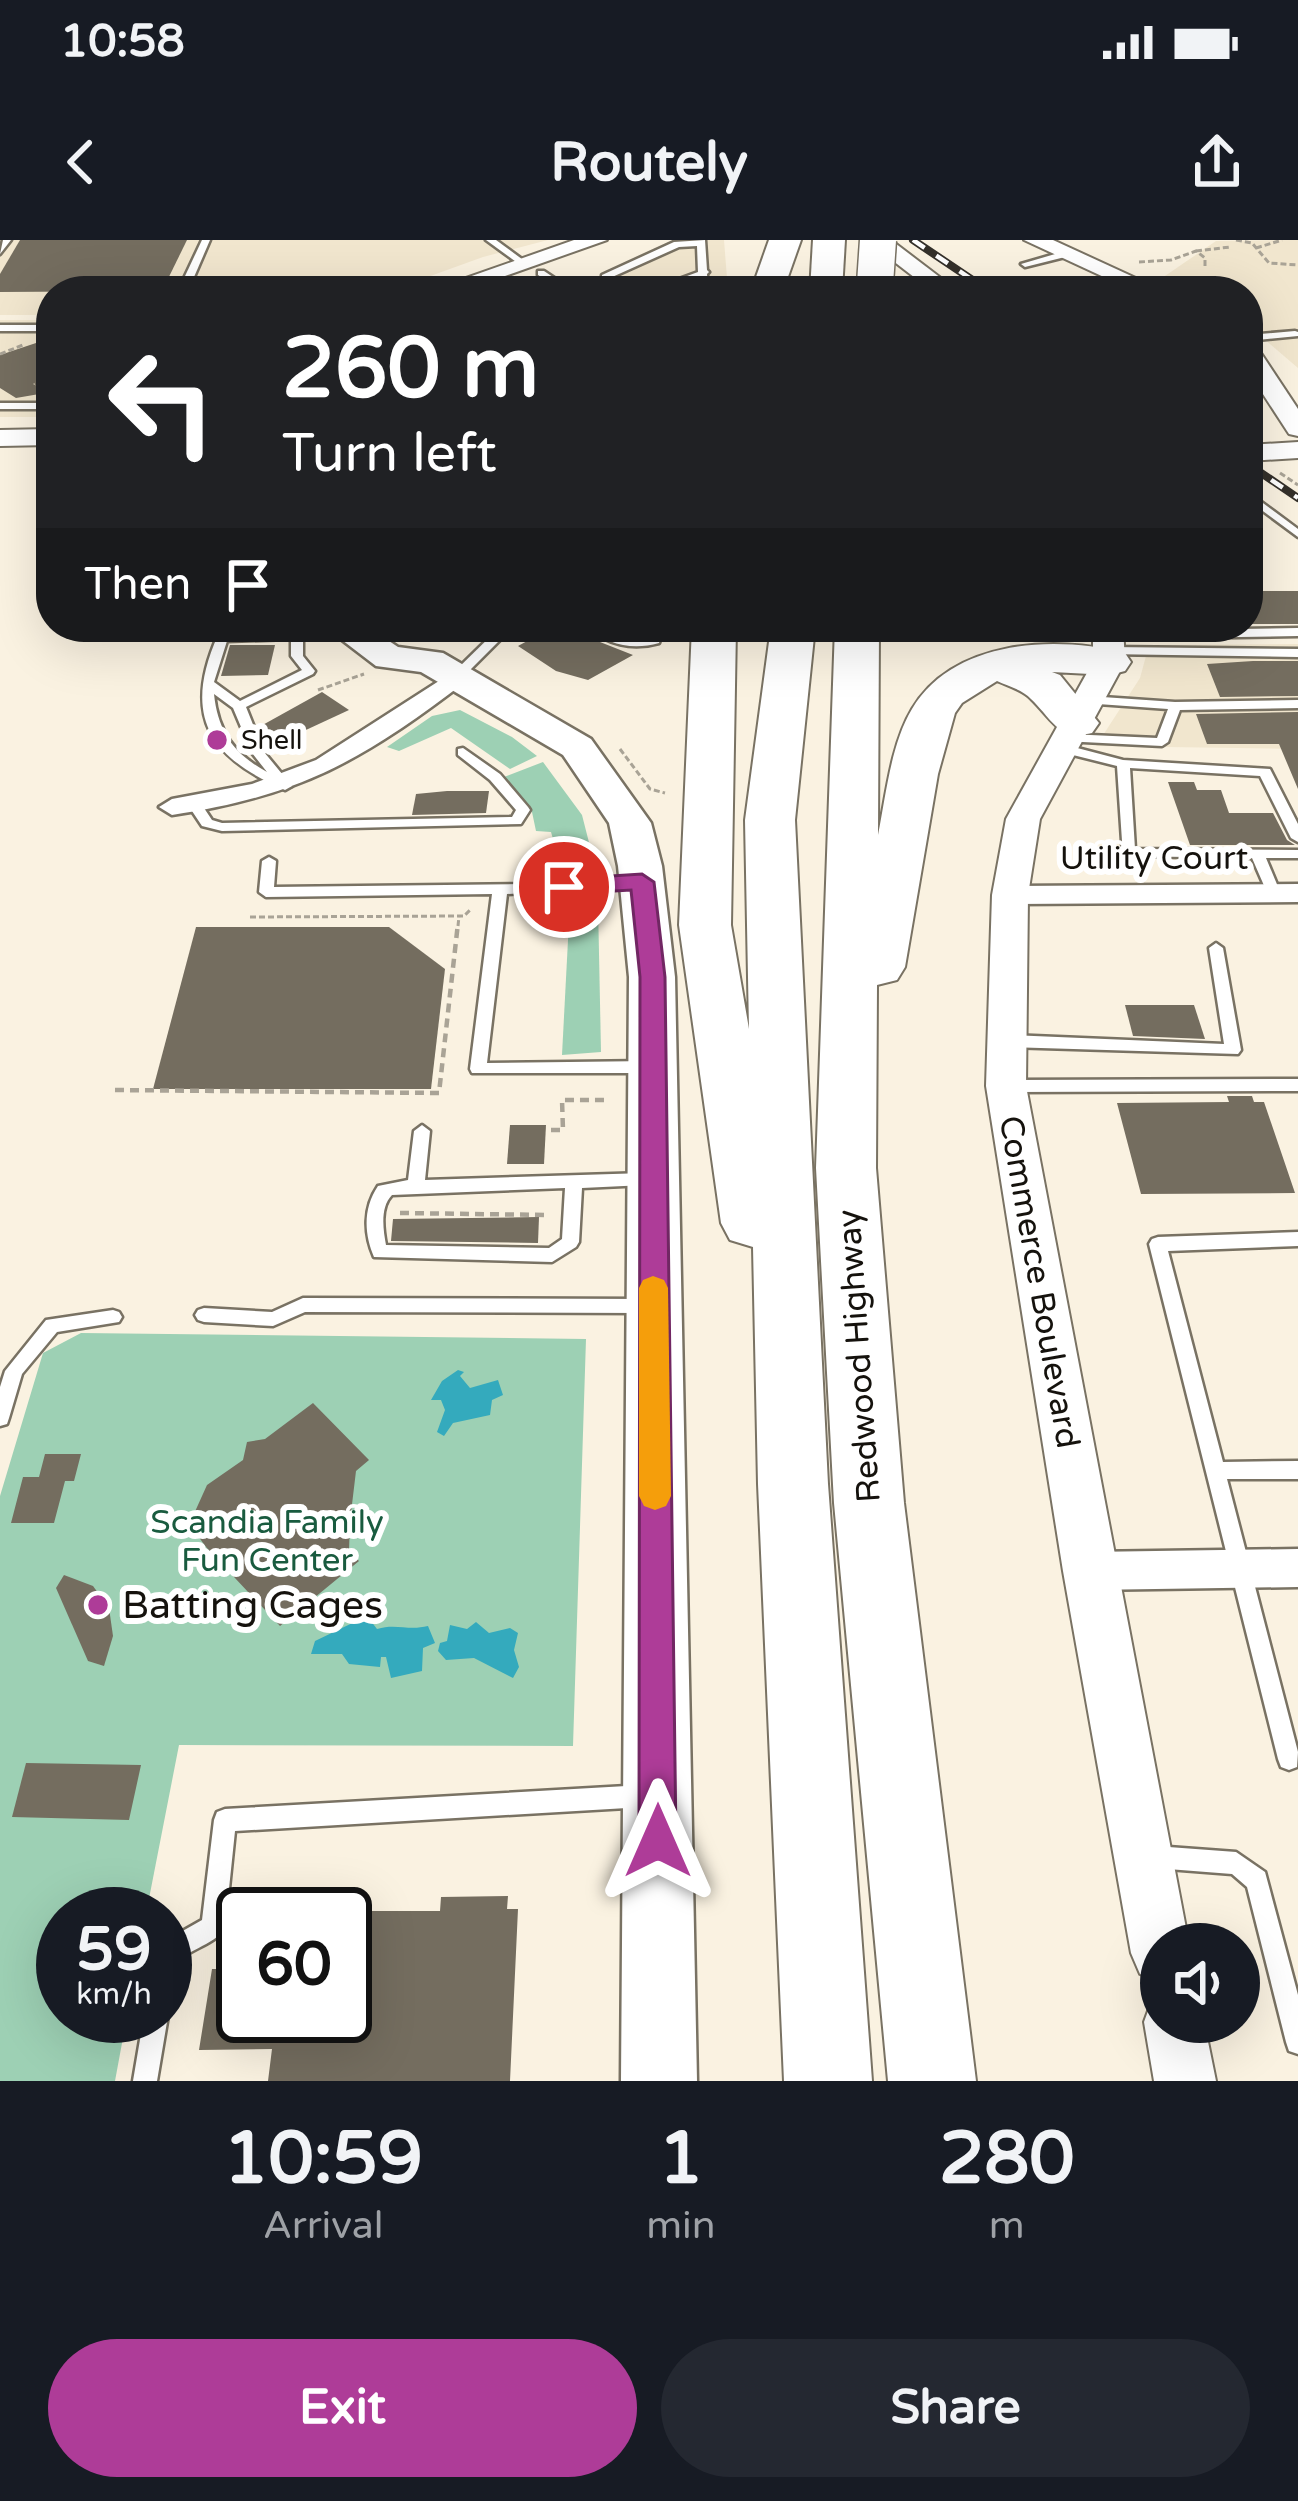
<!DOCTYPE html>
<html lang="en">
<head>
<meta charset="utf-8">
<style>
  :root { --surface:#171b24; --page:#242831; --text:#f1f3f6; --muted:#9ea1a6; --accent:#ae3c98 }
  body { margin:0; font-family:"Varela Round",sans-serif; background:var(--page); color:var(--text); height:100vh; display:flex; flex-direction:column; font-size:45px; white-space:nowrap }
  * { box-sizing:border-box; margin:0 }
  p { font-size:39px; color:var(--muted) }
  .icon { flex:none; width:66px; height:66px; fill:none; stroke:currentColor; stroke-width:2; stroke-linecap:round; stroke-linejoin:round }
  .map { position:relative; height:1841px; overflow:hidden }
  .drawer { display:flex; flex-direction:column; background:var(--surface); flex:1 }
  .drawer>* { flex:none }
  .top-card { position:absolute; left:36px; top:36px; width:1227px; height:366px; border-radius:48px; box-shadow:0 12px 48px #0002; background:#202124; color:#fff; overflow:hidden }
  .tools { position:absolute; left:1140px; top:1683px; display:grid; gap:24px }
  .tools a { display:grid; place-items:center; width:120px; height:120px; border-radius:50%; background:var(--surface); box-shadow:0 12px 48px #0002; font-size:60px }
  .speed { position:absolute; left:36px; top:1647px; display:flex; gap:24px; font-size:60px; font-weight:700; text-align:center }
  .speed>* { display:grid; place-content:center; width:156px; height:156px; border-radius:50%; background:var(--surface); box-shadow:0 12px 48px #0002; line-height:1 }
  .speed small { font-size:30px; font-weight:400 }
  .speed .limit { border:6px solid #111; border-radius:18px; background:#fff; color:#111 }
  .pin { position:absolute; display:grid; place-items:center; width:102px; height:102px; color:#fff; margin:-51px; border:6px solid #fff; border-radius:50%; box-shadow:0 3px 12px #0007 }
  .me { position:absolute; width:132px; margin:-66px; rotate:0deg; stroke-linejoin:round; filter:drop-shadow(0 0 9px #0008) }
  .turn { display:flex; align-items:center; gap:42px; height:252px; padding:0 48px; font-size:54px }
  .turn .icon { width:156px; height:156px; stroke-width:2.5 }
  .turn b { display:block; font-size:84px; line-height:102px }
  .then { display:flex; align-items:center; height:114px; padding:0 48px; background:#0003; gap:24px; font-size:45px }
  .eta { display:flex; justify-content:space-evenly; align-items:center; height:204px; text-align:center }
  .eta b { font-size:72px; font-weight:700; line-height:84px }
  .button { display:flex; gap:24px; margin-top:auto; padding:24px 48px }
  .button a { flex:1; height:138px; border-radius:72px; background:var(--accent); color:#fff; font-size:48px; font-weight:700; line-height:138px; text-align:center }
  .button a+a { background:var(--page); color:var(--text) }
  .status { display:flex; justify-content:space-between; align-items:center; height:84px; padding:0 60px; background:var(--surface); direction:ltr }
  .status svg { height:33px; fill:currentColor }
  header { display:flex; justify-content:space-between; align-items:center; height:156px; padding:0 48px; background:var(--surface); font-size:54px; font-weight:700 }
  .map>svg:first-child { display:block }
</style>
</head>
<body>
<div class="status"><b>10:58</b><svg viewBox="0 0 49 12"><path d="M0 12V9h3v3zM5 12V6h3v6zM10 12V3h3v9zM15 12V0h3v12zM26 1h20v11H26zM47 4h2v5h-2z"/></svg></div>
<header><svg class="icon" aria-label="back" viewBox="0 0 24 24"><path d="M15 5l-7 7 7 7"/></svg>Routely<svg class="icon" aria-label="share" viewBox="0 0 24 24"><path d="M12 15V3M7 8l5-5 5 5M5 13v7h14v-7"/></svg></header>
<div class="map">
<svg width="1298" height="1841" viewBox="0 0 1298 1841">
  <rect width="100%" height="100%" fill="#faf2e1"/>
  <g fill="#f1e6ce">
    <polygon points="0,0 548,0 483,17 389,51 51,51 51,75 0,75"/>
    <polygon points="677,0 724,0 728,51 530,51 601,36"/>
    <polygon points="1298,0 1298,128 1248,85 1248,51 1189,51 1162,38 1216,1"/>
    <rect x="0" y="80" width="51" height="97"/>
    <polygon points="1298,404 1298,509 1096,506 1140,438 1149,405"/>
  </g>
  <g fill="#9dd0b4">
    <polygon points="460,470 512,497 537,516 510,529 451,488 399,511 387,507 432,476"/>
    <polygon points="543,522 582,575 596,630 563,634 551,592 536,591 532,572 504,537"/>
    <polygon points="591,661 598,664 601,812 562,815 570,662"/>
    <polygon points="81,1093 586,1099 573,1506 179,1505 146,1674 63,1674 63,1776 127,1776 115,1841 0,1841 0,1256 43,1113"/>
  </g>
  <g fill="#34aabd">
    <polygon points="458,1130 464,1132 460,1136 470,1148 498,1140 503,1155 492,1160 490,1175 453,1183 444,1196 437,1192 445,1170 441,1160 431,1160 442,1141"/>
    <path d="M 367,1376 L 377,1389 C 396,1383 408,1391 428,1386 L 435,1403 L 423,1408 L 422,1431 L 391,1438 L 386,1417 L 381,1417 L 380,1427 L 349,1424 L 342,1414 L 311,1414 L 315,1401 Z"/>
    <polygon points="476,1382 489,1393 510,1388 518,1393 514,1410 519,1427 513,1438 474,1418 446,1420 438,1411 440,1403 447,1401 450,1385 467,1389"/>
  </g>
  <g fill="#746d5f">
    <polygon points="20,0 187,0 162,51 0,52 0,34"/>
    <polygon points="51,98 51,133 33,144 51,152 16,158 0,148 0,115"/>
    <rect x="1248" y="351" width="50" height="33"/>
    <polygon points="553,387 581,387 600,402 633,415 588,440 556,431 518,406"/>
    <polygon points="230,405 275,405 268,435 221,436"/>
    <polygon points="1253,421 1298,421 1298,456 1220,457 1207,424"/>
    <polygon points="322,452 349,470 280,502 259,487"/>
    <polygon points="1298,472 1298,549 1279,504 1207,504 1196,474"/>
    <polygon points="1168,542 1194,542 1197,550 1221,550 1229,573 1273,573 1287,600 1295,605 1190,605"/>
    <polygon points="447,551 489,551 486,573 412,575 416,554"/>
    <polygon points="196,687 389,687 445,729 431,849 153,849"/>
    <polygon points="1125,765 1194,765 1205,799 1133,796"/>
    <polygon points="1227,856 1252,856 1254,862 1264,862 1295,953 1141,954 1117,863 1229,862"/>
    <polygon points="510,885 546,885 544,924 507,924"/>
    <polygon points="539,977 538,1003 391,1001 393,979"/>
    <polygon points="313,1163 369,1220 356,1231 350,1281 349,1311 359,1321 280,1386 206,1307 198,1296 201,1283 193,1276 207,1245 243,1220 247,1202 265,1199"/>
    <polygon points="45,1214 81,1214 74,1241 65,1241 54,1283 11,1283 23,1237 39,1237"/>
    <polygon points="64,1335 93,1346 109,1368 113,1396 104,1426 88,1421 56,1348"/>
    <polygon points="26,1523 141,1525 129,1580 12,1577"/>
    <polygon points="508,1656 507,1669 518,1669 510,1841 268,1841 272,1809 199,1810 212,1729 243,1729 243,1776 345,1776 345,1671 440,1671 441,1657"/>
  </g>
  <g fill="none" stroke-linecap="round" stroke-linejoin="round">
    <g stroke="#797263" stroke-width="5">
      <g id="service">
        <polygon points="3,0 11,0 0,14"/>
        <polygon points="202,0 210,0 188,51 178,51"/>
        <polygon points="486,0 496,0 530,25 523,27"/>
        <polygon points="705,0 707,30 709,32 707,34 708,51 698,51 698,37 660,51 646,51 698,32 697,6 679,7 610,38 612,51 602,51 602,35 674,2"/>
        <polygon points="1062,12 1065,13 1065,17 1025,27 1021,24"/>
        <polygon points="538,31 544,31 574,51 563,51 538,35"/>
        <rect x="0" y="85" width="51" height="6"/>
        <polygon points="1295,91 1298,92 1298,96 1248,101 1248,95"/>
        <polygon points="51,137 51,143 42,146 37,143"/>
        <rect x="0" y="163" width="51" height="6"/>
        <polygon points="1248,252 1298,289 1298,297 1248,260"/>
        <polygon points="51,340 51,353 45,350 45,343"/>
        <path d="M 306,387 L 322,387 L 303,397 L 303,416 L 315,431 L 313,434 L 246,467 L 264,512 L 292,546 L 285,550 C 209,517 182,476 218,395 L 295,391 ZM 291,399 L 291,416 L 302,430 L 240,461 L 214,442 L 227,401 ZM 214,454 L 233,468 L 252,513 L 267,532 C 234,514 218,492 214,454 Z"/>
        <polygon points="500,387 513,387 460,440 452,440 452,434"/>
        <path d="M 585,387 C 609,387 625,403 649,398 L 652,387 L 664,387 L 659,403 C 631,411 608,404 585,387 Z"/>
        <polygon points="1298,388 1298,396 1110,399 1104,395 1110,391"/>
        <polygon points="1109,407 1298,409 1298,417 1105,414 1105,408"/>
        <polygon points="1088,456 1175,462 1298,460 1298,468 1180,470 1168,502 1162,506 1063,501 1062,498 1068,494 1157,498 1168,469 1084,463 1084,457"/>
        <polygon points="1062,504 1123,520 1270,529 1298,584 1298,602 1291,598 1260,536 1130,528 1135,609 1298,610 1298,618 1266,618 1281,654 1279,657 1269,657 1252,618 1123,616 1117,526 1057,511 1057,505"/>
        <polygon points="463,508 500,534 528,567 530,570 521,584 222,591 202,586 188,565 195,561 200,562 212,580 222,583 512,577 516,570 490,540 458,515 458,509"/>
        <polygon points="269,617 276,621 274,647 523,644 646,639 648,642 646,645 641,647 507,654 487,823 650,821 658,827 650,833 472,833 470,829 492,654 266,657 259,652 262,621"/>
        <polygon points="1216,703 1223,708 1241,810 1238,814 1007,807 999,801 1007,795 1224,804 1209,708"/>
        <polygon points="1298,839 1298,851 1007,852 999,846 1007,840"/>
        <path d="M 422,885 L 430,891 L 425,940 L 645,933 L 651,934 L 653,939 L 651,944 L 645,945 L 582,948 L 579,1002 L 576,1007 L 552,1022 L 374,1017 C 364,994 363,968 378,946 L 408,940 L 414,891 ZM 565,948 L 562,999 L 549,1008 L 386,1005 C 383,989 380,967 392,955 Z"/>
        <polygon points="1298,992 1298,1006 1168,1011 1223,1222 1298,1221 1298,1239 1227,1239 1298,1512 1297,1527 1289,1530 1281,1527 1278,1519 1149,1004 1152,999 1158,997"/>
        <polygon points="303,1058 644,1059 650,1061 653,1066 650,1071 644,1073 305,1072 273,1086 204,1082 198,1080 195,1075 198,1070 204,1068 272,1072"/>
        <polygon points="113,1070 119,1072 122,1077 119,1082 57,1092 22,1134 9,1178 7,1184 0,1186 0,1147 5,1131 46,1080"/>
        <path d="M 644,1545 L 652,1548 L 655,1556 L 652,1564 L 644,1567 L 235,1591 L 225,1687 C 214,1708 182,1708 173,1730 L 165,1734 L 165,1701 L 202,1680 L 214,1580 L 217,1572 L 225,1569 Z"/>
        <polygon points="1155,1606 1236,1612 1265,1632 1298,1755 1298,1814 1289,1811 1286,1802 1247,1647 1232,1634 1155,1628 1147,1625 1144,1617 1147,1609"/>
        <polygon points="165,1769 168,1776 157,1841 133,1841 144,1776 165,1776"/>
      </g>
    </g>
    <g stroke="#797263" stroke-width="5">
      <g id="minor">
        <path d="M 456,430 L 465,432 L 468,437 L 465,442 C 363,520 300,556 172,575 L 159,567 L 172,559 L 252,544 L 316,520 Z"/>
        <polygon points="1298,644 1298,662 1010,664 996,655 1010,646"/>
        <polygon points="1298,1309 1298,1347 1089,1350 1075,1344 1069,1331 1075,1318 1089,1312"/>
      </g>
    </g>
    <g stroke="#797263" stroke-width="4">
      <g id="tertiary">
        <polygon points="574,0 607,0 463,51 429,51"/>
        <polygon points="866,0 891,0 958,51 932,51"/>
        <polygon points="1024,0 1053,0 1164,51 1134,51"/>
        <polygon points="1248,105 1257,107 1298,169 1298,196 1289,194 1248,131"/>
        <polygon points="51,189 51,205 0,206 0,190"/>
        <polygon points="1298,202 1298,218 1248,221 1248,205"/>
        <polygon points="1093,387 1123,387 1125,422 1040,579 1028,655 1026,846 1189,1704 1161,1704 1161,1743 1140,1734 1131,1713 1063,1331 986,846 992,655 1006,579 1093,422"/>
        <polygon points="1161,1757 1161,1782 1204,1782 1216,1841 1154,1841 1144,1782 1152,1760"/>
      </g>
    </g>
    <g stroke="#797263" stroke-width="5">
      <polygon id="primary" points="325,387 368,387 398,407 443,413 591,499 651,583 662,626 675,737 697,1841 621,1841 629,737 618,626 609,583 563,515 421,432 376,426"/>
    </g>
    <g stroke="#797263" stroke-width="4">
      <g id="motorway">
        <polygon points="769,0 801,0 783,51 751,51"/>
        <polygon points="813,0 845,0 842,51 810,51"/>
        <polygon points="692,387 736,387 731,685 749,789 745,580 771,387 815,387 795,580 828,1244 872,1841 784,1841 758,1244 753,1007 730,1000 721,983 679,685"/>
        <path d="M 835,387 L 879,387 L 878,595 C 886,555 891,504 912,469 C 953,400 1054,395 1125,413 L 1131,422 L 1125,431 L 1109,435 L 1052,432 L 1060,435 L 1099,483 L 1092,493 C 1058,501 1053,480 1031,459 C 1023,450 1008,446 997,441 L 962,463 L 955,473 L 938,534 L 905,727 L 897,740 L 877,745 L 876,928 L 904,1263 L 976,1841 L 888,1841 L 834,1263 L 816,928 Z"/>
      </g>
    </g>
    <g stroke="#a9a396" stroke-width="3" stroke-dasharray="6 3" stroke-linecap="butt">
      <polyline points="1236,0 1252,3 1269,23 1298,25"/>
      <polyline points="1256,8 1282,0"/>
      <polyline points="1196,11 1230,7"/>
      <polyline points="1139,22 1171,20 1196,11 1205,18 1205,26"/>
      <polyline points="0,114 23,105"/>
      <polyline points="1280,233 1298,245"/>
      <polyline points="318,450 364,434"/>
      <polyline points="620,509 650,549 665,553"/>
      <polyline points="250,677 464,676 470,670"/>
      <polyline points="458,686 459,676"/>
    </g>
    <g stroke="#a9a396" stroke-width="4.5" stroke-dasharray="9 6" stroke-linecap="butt">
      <polyline points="115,850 439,853 458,683"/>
      <polyline points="551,890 563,890 562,860 609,860"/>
      <polyline points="400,973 548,975"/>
    </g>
    <use href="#service" fill="#fff" fill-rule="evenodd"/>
    <use href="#minor" fill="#fff" fill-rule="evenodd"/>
    <use href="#tertiary" fill="#fff" fill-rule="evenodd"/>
    <use href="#primary" fill="#fff" fill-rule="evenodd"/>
    <use href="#motorway" fill="#fff" fill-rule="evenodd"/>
    <g stroke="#34302a" stroke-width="8">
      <g id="rail">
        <polyline points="913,0 989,51"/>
        <polyline points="1248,224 1298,258"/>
      </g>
    </g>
    <use href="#rail" stroke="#fff" stroke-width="4.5" stroke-dasharray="14" stroke-linecap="butt"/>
    <g stroke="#797263" stroke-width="39" stroke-linecap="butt">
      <polyline id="motorway-bridge" points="875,44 878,0"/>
    </g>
    <use href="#motorway-bridge" stroke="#fff" stroke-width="36"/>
  </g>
  <polygon fill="#ae3c98" stroke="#712763" stroke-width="3" points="642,634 654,642 665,737 676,1601 671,1614 658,1620 645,1614 639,1601 640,737 631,650 564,654 552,647 564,639"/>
  <polygon fill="#f59e0b" points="653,1036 664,1040 668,1048 671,1256 666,1266 655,1270 644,1266 639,1256 639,1048 643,1040"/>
  <g fill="#ae3c98" stroke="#fff" stroke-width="4.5">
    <circle cx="217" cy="500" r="12"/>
    <circle cx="98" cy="1365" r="12"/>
  </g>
  <g text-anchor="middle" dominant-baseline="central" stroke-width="12" stroke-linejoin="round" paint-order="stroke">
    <g font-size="27" fill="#15120d" stroke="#fff" text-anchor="start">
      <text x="241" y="500">Shell</text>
    </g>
    <g font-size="33" fill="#15120d" stroke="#fff">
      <text x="1154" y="618">Utility Court</text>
      <text transform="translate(1039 1042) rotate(80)">Commerce Boulevard</text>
      <text transform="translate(859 1116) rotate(-94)">Redwood Highway</text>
    </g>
    <g font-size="33" fill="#195b3f" stroke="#fff">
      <text x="267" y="1282">Scandia Family<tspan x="267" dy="38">Fun Center</tspan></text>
    </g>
    <g font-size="39" fill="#15120d" stroke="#fff" text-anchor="start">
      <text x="122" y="1365">Batting Cages</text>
    </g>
  </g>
</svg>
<div class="tools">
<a><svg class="icon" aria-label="sound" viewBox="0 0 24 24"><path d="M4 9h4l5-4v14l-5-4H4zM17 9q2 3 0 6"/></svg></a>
</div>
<div class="speed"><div>59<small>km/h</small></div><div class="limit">60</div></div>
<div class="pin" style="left:564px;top:647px;background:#d93025"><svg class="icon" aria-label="arrive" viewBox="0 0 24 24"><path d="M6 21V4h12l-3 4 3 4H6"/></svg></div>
<svg class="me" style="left:658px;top:1601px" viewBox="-20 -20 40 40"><path d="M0-17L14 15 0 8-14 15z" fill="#ae3c98" stroke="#fff" stroke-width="4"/></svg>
<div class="top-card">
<div class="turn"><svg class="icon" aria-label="left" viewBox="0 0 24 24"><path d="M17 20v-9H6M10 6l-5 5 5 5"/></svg><div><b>260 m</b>Turn left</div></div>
<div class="then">Then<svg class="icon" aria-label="arrive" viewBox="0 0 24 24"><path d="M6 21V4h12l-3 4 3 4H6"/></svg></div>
</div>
</div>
<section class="drawer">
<div class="eta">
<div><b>10:59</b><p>Arrival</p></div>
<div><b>1</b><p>min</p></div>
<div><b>280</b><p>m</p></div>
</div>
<div class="button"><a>Exit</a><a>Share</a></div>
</section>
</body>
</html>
